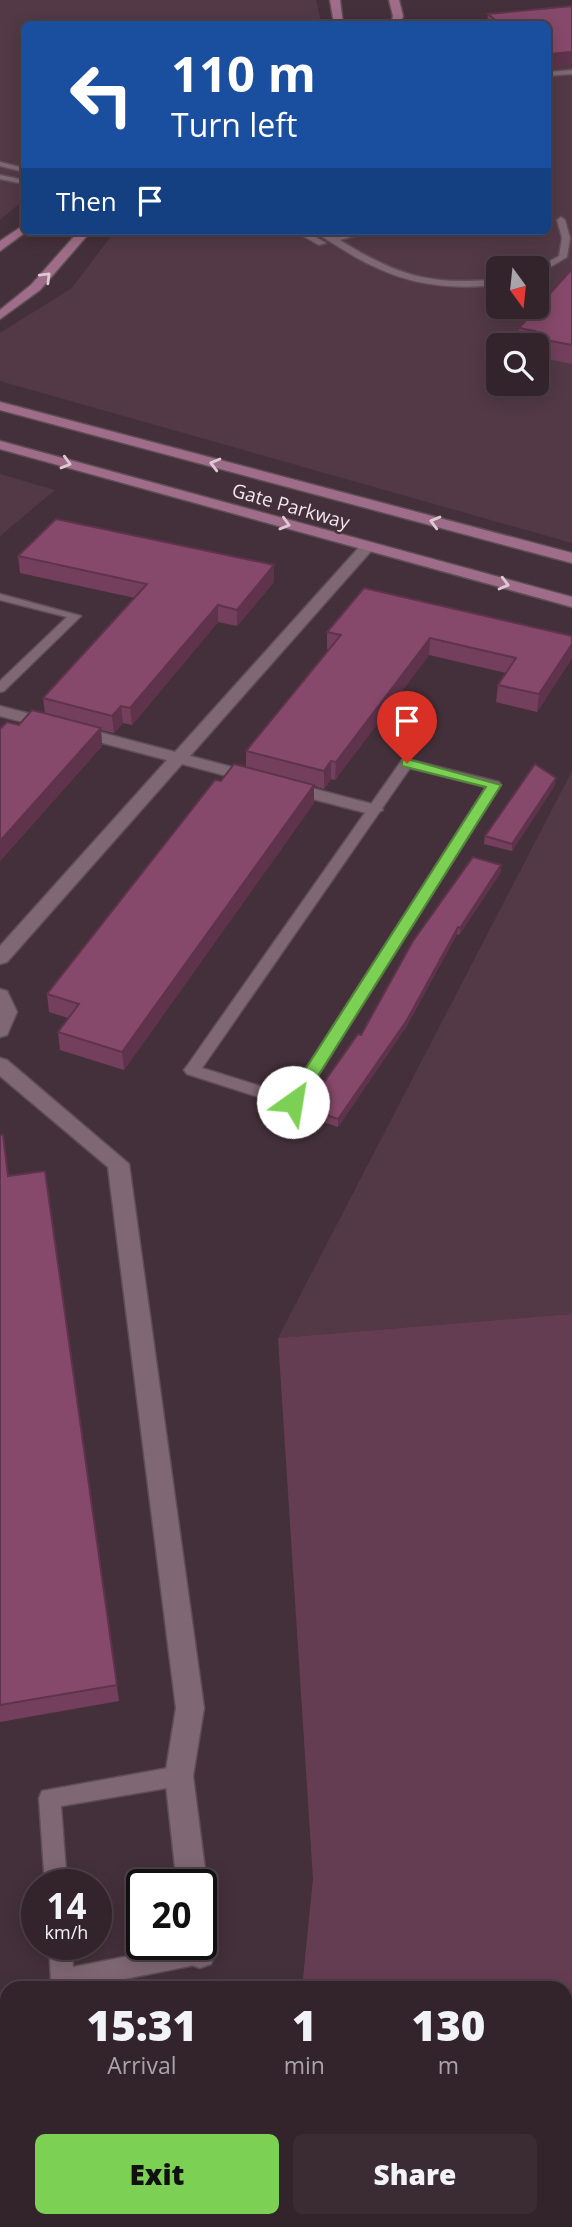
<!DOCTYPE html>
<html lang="en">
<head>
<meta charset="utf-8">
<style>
  :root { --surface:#33242c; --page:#3b2c34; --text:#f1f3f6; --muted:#a9a4a9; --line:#4e4148; --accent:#7cd155 }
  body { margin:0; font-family:"Open Sans",sans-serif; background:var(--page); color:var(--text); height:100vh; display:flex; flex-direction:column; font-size:26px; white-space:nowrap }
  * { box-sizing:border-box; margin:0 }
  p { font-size:23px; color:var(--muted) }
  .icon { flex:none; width:38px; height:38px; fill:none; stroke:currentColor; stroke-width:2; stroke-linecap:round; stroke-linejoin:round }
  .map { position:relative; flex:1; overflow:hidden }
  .sheet { position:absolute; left:0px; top:1981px; width:572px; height:247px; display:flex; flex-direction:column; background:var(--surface); border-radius:21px 21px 0 0; box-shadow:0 4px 18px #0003,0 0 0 2px var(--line) }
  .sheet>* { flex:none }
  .hud { position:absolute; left:21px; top:21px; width:530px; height:214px; border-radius:10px; box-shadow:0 4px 18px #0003,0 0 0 2px var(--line); background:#1a4fa0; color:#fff; overflow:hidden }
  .needle { width:46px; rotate:165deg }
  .controls { position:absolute; left:486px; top:256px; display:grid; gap:14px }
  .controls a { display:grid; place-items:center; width:63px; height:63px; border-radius:10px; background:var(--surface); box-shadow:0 4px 18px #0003,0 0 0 2px var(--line); font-size:35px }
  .speed { position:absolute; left:21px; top:1869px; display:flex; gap:14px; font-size:35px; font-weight:700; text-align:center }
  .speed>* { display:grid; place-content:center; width:91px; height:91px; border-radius:50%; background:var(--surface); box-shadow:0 4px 18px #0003,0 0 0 2px var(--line); line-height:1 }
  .speed small { font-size:18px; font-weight:400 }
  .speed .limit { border:4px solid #111; border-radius:10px; background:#fff; color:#111 }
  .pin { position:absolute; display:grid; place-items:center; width:60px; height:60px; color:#fff; margin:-72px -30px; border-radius:50% 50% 50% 0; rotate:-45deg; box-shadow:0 0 7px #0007 }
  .pin .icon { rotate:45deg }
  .me { position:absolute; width:77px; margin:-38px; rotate:32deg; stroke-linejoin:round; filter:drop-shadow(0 0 5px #0008) }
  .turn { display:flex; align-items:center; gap:24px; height:147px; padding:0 35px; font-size:32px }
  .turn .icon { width:91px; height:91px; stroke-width:2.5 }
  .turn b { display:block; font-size:49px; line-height:60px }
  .then { display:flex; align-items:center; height:66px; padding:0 35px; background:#0003; gap:14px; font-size:26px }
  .eta { display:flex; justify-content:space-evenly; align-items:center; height:119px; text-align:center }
  .eta b { font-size:42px; font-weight:800; line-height:49px }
  .primary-button { display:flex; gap:14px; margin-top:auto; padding:14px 35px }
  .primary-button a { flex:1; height:80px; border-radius:10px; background:var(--accent); color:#111; font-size:28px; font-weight:800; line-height:80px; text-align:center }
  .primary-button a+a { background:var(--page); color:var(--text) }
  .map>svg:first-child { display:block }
</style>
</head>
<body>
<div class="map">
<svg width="572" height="2227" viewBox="0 0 572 2227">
  <rect width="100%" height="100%" fill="#44303a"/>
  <g fill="#533946" fill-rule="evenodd">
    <polygon points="0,0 316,0 320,17 318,24 24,24 24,200 0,220"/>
    <path d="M 572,7 L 572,543 L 0,381 L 0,333 L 72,288 L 115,231 L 548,231 L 548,24 L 468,24 ZM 499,268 L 537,268 L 537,306 L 499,306 ZM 499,345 L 537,345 L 537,383 L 499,383 Z"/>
    <polygon points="0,474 55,490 0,536"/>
    <polygon points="572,771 572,1314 278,1338"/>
  </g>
  <g fill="#653d52">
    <polygon points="572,1314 572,2016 565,2018 565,1988 302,1988 313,1879 278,1338"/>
    <polygon points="572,2122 572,2227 413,2227 422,2221 565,2221 565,2126"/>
  </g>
  <g fill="#40072b">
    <polygon points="572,2016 572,2122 565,2126 565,2018"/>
    <polygon points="0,2101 7,2110 7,2221 422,2221 413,2227 0,2227"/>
  </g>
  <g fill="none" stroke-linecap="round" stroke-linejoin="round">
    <g stroke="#5e4e56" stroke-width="3">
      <g id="lane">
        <polygon points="572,70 572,74 548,76 548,72"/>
        <polygon points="0,162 24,168 24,172 0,166"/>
        <polygon points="0,175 24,180 24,184 0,179"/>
        <polygon points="561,217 565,220 570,238 567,257 537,275 537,268 559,256 562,238 557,220"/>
        <polygon points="294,231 305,231 326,243 319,245"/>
        <path d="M 315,231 L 325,231 L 334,236 L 356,231 L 371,231 L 340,240 C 397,276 432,286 499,279 L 499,285 C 438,291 394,282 342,249 C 333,243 323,238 315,231 Z"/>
        <polygon points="0,594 81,616 4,691 0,692 0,681 67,617 0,600"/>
        <path d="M 407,759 L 499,782 L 501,785 L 299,1106 L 293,1108 L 187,1074 L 184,1070 L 187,1066 L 402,760 ZM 410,768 L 486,787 L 289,1095 L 202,1068 Z"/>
        <polygon points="179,1766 186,1769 190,1776 186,1783 179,1786 61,1806 67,1885 45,1885 39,1798 42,1791"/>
        <polygon points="201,1942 208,1945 211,1953 208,1961 200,1964 79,1988 54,1988 51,1980 49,1944 71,1944 73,1967"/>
      </g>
    </g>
    <g stroke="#5e4e56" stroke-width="3">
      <g id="street">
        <polygon points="367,543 374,547 372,550 190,756 263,775 266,779 263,783 257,784 182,764 7,962 0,964 0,946 167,760 0,716 0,706 175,752 362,544"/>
        <polygon points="288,782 380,806 383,810 374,815 282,791 279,787"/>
        <polygon points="0,989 7,991 17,1012 7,1035 0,1037"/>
        <polygon points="0,1058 7,1060 129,1164 204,1708 193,1776 207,1885 201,1896 201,1885 177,1885 165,1776 176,1708 108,1167 0,1076"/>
        <polygon points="201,1930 210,1933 215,1953 211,1964 200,1968 189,1964 184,1944 201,1944"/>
      </g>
    </g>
    <g stroke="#5e4e56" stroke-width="3">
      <g id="secondary">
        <polygon points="330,0 340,0 343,24 334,24"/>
        <polygon points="389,0 399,0 403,16 400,24 391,24 393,16"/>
        <polygon points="24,225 24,231 27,231 0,251 0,241"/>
        <polygon points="79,231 91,231 40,290 0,319 0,310 31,285"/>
        <polygon points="0,402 572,553 572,563 0,410"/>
        <polygon points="0,441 572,597 572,607 0,449"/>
      </g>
    </g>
    <use href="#lane" fill="#7f6874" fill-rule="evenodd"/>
    <use href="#street" fill="#7f6874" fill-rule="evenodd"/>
    <use href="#secondary" fill="#9f6d89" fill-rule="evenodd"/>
  </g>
  <g fill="#743f5c">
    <polygon points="572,6 548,24 487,24 488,14"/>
    <polygon points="572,269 572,364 537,357 537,345 518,345 519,328"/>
    <polygon points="18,556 274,582 237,626 218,622 132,725 123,723 114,733 101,730 102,746 0,861 0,729 19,725 45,714 43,698 135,598 20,573"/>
    <polygon points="327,632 572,636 572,658 537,712 496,702 498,685 506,673 429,655 335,780 331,779 324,789 314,786 314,803 124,1070 60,1050 58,1032 68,1018 49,1012 47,994 221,781 246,767 246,751 329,649 327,649"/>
    <polygon points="555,785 512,851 484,844 485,836"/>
    <polygon points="501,872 459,935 457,934 406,1027 338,1127 306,1116 306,1108 361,1035"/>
    <polygon points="0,1135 9,1176 45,1171 119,1701 0,1722"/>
  </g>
  <g fill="#5e334b">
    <polygon points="572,52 572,65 548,67 548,54"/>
    <polygon points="274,565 274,582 237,626 237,610"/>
    <polygon points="218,605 218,622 132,725 130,708"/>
    <polygon points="430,638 429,655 335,780 336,762"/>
    <polygon points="572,644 572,658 537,712 539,694"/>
    <polygon points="121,706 123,723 114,733 112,716"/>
    <polygon points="101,728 102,746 0,861 0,841"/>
    <polygon points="331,761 331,779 324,789 324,771"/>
    <polygon points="556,778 555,785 512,851 512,844"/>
    <polygon points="314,785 314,803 124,1070 122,1052"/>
    <polygon points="501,865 501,872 459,935 460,928"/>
    <polygon points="458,927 457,934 406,1027 338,1127 338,1119"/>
  </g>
  <g fill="#87496b" stroke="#5e334b" stroke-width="2">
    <polygon points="572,6 572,52 548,54 548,24 500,24 488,14"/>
    <polygon points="572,269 572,345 530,337 535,331 519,328"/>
    <polygon points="56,519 274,565 237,610 218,605 130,708 121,706 112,716 43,698 147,584 18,556"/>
    <polygon points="364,588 572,636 572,644 539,694 498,685 516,658 430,638 336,762 331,761 324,771 246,751 341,635 327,632"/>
    <polygon points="32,710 101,728 0,841 0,729 7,722 19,725"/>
    <polygon points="234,764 314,785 122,1052 58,1032 79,1004 47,994 215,780 221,781"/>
    <polygon points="535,764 556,778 512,844 485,836"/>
    <polygon points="473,857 501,865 460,928 458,927 407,1020 338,1119 306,1108 358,1034 361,1035 413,941"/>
    <polygon points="0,1135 3,1135 8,1176 45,1171 117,1685 0,1705"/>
  </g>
  <defs><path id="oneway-chevron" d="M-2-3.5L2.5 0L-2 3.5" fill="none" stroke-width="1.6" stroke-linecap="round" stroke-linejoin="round" transform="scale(1.75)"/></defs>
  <g stroke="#dec8d3">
    <use href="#oneway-chevron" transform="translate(46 277) rotate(-45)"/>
    <use href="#oneway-chevron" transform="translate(66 463) rotate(16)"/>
    <use href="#oneway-chevron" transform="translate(215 464) rotate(-165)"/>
    <use href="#oneway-chevron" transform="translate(435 522) rotate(-165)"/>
    <use href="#oneway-chevron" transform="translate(285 524) rotate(16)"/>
    <use href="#oneway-chevron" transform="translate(504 584) rotate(15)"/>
  </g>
  <polygon fill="#7cd155" stroke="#518837" stroke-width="2" points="407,759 501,785 299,1106 287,1106 287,1098 486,787 402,766 402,760"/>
  <g text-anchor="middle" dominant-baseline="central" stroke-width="5" stroke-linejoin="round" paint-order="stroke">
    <g font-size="19" fill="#f3e6ec" stroke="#44303a">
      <text transform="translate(291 506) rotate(16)">Gate Parkway</text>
    </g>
  </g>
</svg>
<div class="controls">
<a><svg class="needle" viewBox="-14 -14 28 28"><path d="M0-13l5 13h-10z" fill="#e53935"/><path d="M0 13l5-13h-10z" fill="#a9a4a9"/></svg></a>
<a><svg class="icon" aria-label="search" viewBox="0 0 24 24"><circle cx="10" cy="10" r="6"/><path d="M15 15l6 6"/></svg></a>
</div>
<div class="speed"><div>14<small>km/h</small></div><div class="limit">20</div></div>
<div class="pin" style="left:407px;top:763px;background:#d93025"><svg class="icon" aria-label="arrive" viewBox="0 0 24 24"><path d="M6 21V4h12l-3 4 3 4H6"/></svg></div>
<svg class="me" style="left:293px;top:1102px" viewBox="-20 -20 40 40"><circle r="19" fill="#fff"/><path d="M0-13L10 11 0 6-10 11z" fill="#7cd155"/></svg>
<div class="hud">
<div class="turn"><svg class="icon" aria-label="left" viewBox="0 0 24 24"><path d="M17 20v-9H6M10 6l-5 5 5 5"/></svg><div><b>110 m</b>Turn left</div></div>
<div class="then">Then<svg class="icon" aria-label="arrive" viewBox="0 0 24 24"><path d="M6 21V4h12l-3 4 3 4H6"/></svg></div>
</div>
<section class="sheet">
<div class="eta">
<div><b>15:31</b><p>Arrival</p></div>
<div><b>1</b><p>min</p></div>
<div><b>130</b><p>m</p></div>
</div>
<div class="primary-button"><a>Exit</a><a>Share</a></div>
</section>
</div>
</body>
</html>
